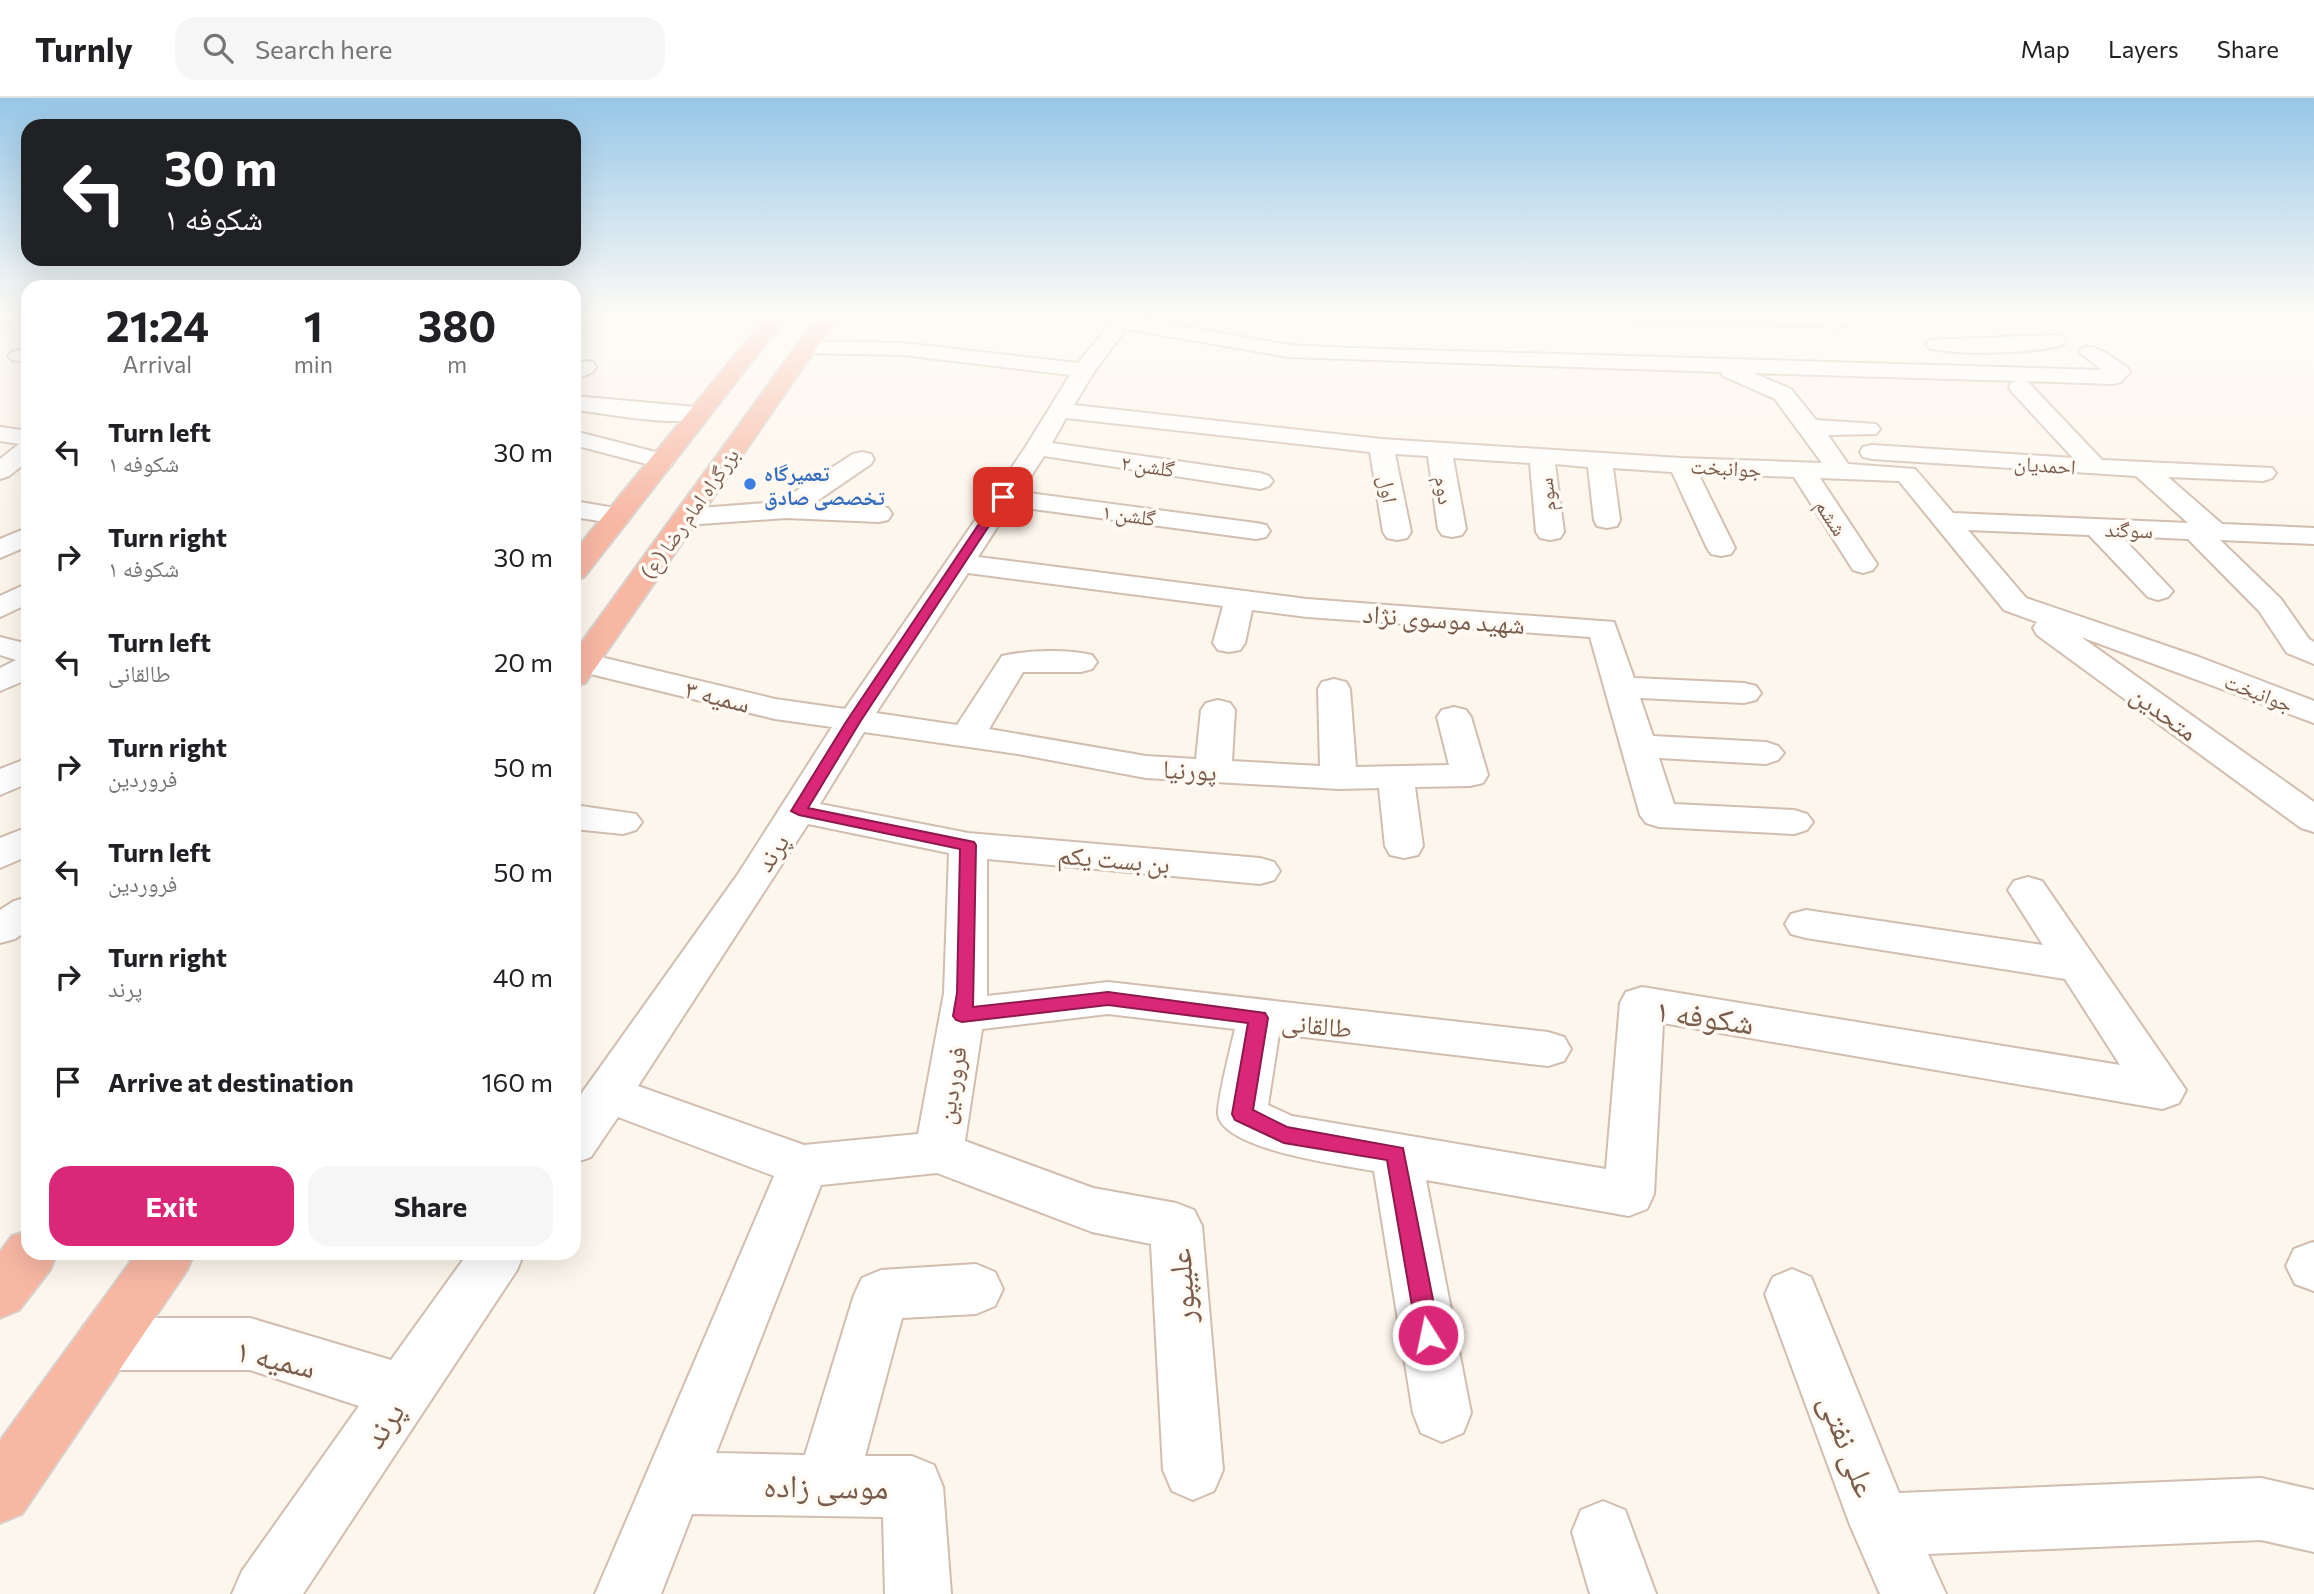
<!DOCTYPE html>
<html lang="en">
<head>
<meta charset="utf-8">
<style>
  :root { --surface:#fff; --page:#f6f6f6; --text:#202124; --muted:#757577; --line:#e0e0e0; --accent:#db2777 }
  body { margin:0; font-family:Commissioner,"Noto Naskh Arabic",sans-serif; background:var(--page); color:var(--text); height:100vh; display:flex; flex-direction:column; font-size:26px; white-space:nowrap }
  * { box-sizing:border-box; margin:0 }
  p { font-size:23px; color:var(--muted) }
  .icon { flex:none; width:38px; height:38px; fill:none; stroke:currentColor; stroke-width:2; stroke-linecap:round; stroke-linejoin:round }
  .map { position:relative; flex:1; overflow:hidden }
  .drawer { position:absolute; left:21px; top:182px; width:560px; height:980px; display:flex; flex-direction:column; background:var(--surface); border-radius:21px; box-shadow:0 7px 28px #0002 }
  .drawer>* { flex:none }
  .hud { position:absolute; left:21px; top:21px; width:560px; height:147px; border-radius:21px; box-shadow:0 7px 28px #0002; background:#202124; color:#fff; overflow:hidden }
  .pin { position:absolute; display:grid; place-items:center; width:60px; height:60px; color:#fff; margin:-30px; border-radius:14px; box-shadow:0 4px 10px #0006 }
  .me { position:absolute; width:77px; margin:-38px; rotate:350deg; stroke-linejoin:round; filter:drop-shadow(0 0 5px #0008) }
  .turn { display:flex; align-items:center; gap:24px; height:147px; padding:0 28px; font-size:32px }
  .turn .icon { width:91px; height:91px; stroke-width:2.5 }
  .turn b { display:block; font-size:49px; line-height:60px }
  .eta { display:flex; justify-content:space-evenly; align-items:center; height:119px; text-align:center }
  .eta b { font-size:42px; font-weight:700; line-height:49px }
  .button { display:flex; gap:14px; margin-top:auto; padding:14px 28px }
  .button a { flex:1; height:80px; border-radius:21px; background:var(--accent); color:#fff; font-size:28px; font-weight:700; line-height:80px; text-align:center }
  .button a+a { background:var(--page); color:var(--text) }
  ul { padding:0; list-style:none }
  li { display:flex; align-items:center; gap:21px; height:105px; padding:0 28px }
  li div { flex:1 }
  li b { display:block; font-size:26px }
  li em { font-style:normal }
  header { display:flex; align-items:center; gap:42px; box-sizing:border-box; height:98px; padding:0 35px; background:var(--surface); border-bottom:2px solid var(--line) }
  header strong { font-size:33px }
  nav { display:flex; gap:38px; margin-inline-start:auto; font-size:24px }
  .search { width:490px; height:63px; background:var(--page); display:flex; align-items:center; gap:18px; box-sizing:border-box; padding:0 24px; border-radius:21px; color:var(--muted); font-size:26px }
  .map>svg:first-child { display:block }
</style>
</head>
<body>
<header>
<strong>Turnly</strong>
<div class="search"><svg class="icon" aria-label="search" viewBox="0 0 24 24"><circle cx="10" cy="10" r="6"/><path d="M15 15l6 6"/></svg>Search here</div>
<nav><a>Map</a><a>Layers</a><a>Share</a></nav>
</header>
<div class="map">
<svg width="2314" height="1496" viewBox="0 0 2314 1496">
  <rect width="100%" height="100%" fill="#fdf6ec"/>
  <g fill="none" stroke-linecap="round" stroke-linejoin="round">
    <polygon fill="#bfe3e8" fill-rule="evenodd" points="9,217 28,217 28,221 0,233 0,221"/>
    <g stroke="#d1beb0" stroke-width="4">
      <g id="minor">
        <path d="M 1117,217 L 1137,217 L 1135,220 L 1289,247 L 1350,250 L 2102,272 L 2079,254 L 2082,250 C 2098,245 2113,261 2127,269 L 2130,274 L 2121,284 L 2113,286 L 2022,283 L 2028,284 L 2102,362 L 2272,370 L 2276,375 L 2272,380 L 2263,383 L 2168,379 L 2222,426 L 2314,430 L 2314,446 L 2220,442 L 2281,501 L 2309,541 L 2314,544 L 2314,566 L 2287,555 L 2259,513 L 2188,441 L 2121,438 L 2173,493 L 2168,499 L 2158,502 L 2148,499 L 2089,437 L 1968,432 L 2026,500 L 2199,559 L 2314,603 L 2314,625 L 2081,539 L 2314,704 L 2314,734 L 2301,730 L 2037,537 L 2033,530 L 2037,524 L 2004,512 L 1899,383 L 1820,380 L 1877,466 L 1873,472 L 1863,475 L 1853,472 L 1794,379 L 1698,375 L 1735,450 L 1731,456 L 1721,458 L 1711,456 L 1707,450 L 1672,374 L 1613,370 L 1620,422 L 1617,428 L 1607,430 L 1597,428 L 1594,422 L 1588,369 L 1555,366 L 1564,434 L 1560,440 L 1550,442 L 1540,440 L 1536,434 L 1530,365 L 1453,360 L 1466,431 L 1462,437 L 1452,439 L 1442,437 L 1438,431 L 1428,358 L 1395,356 L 1411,434 L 1407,440 L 1397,442 L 1387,440 L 1383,434 L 1370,354 L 1066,320 L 1052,345 L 1260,375 L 1269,378 L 1273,383 L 1269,388 L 1260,391 L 1044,358 L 1021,394 L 1256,425 L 1266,427 L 1270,433 L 1266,439 L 1256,441 L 1011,408 L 978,459 L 1307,501 L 1614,524 L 1634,580 L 1744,585 L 1756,588 L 1761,595 L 1756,602 L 1744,605 L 1640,600 L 1653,638 L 1766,644 L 1778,648 L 1784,655 L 1778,662 L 1766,666 L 1659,660 L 1674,706 L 1794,712 L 1807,716 L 1813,724 L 1807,732 L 1794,736 L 1659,729 L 1646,725 L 1640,717 L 1590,539 L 1307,519 L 1252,512 L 1245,545 L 1240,552 L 1229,554 L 1218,552 L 1213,545 L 1223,508 L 968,475 L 876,615 L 957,627 L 1002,558 C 1028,552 1066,551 1092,557 L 1097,564 L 1092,571 L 1081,574 L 1023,574 L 989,631 L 1146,658 L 1196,661 L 1201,612 L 1206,605 L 1218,602 L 1230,605 L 1235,612 L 1232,663 L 1320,668 L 1318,591 L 1322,584 L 1334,581 L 1346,584 L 1350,591 L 1356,669 L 1449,667 L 1437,619 L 1442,612 L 1454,609 L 1466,612 L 1471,619 L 1488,677 L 1483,685 L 1470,688 L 1415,689 L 1423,748 L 1418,757 L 1404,760 L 1390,757 L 1385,748 L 1379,690 L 1339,691 L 1146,680 L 1018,656 L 864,634 L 820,706 L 968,735 L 1260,760 L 1274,764 L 1280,773 L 1274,782 L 1260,786 L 987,761 L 987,898 L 1108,884 L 1548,934 L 1564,939 L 1571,951 L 1564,963 L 1548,968 L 1279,936 L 1268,1007 L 1292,1018 L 1606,1071 L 1620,905 L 1626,894 L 1642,889 L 2120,967 L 2065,881 L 1806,840 L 1791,836 L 1785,826 L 1791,816 L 1806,812 L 2043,847 L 2008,792 L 2014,783 L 2028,779 L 2042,783 L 2186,992 L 2179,1005 L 2162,1011 L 1663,925 L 1654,1096 L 1647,1111 L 1629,1118 L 1426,1082 L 1471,1315 L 1463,1335 L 1442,1344 L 1421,1335 L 1413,1315 L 1374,1073 C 1344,1067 1222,1052 1218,1016 C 1217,1003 1231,948 1235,931 L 1108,916 L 982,931 L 965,1043 L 1093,1090 L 1176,1105 L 1194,1112 L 1202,1128 L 1223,1372 L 1214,1393 L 1193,1402 L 1172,1393 L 1163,1372 L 1151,1146 L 1092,1134 L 937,1075 L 821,1087 L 716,1355 L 805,1357 L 854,1197 L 862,1180 L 881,1172 L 976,1166 L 995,1174 L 1003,1191 L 995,1208 L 976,1216 L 902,1220 L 865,1358 L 912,1358 L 934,1367 L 943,1389 L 951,1496 L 885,1496 L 883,1419 L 692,1416 L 661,1496 L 595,1496 L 774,1078 L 618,1019 L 591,1059 L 574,1065 L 574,1006 L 738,776 L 832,629 L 775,621 L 574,572 L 574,558 L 584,555 L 775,601 L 845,611 L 1025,350 L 1070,277 L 903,257 L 806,255 L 799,253 L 796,249 L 799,245 L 806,243 L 903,245 L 1078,265 ZM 1126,231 L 1289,259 L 1721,274 L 1723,278 L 1775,301 L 1822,365 L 1681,360 L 1381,341 L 1074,307 L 1094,274 ZM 1753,275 L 2019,283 L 2012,284 L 2009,289 L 2012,294 L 2073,360 L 1872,347 L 1863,349 L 1860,354 L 1863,359 L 1872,361 L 2136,378 L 2188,425 L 1953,415 L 1915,371 L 1848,366 L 1828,337 L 1876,336 L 1880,331 L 1876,326 L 1816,322 L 1791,291 ZM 808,726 L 949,755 L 944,895 L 918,1036 L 804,1047 L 638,988 Z"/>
        <polygon points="1627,217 1843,217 1849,223 1846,227 1839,229 1637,223"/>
        <polygon points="574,225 584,226 587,230 581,236 574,238"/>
        <path d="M 2056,237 L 2063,239 L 2066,243 L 2063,247 C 2032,255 1960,258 1929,250 L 1926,246 L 1929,242 Z"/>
        <polygon points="19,252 28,252 28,264 12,262 8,258 12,254"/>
        <polygon points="585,263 593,264 596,269 593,274 574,282 574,266"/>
        <path d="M 574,298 L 707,310 L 711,315 L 707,320 C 670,329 613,316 574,312 Z"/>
        <polygon points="0,329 28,333 28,363 9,378 0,381 0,361 19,346 0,343"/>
        <polygon points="574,333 671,358 674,363 671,368 662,370 574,347"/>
        <polygon points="862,354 871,356 874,361 871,366 814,405 879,408 888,410 892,416 888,422 879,424 786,420 686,427 677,425 673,419 677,413 686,411 779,404 853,356"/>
        <polygon points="574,403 627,412 631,418 627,424 618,426 574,419"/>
        <polygon points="24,431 28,432 28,448 0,460 0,441"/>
        <polygon points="28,485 28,506 0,519 0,498"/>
        <polygon points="0,539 28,546 28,581 0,593 0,570 16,562 0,557"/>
        <polygon points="28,660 28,685 0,697 0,671"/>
        <polygon points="574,707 636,716 642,724 636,732 623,736 574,731"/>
        <polygon points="28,729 28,758 0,770 0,740"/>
        <polygon points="28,799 28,832 15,841 0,845 0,812 14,803"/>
        <polygon points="2313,1144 2314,1145 2314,1193 2295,1186 2286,1168 2294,1151"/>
        <polygon points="468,1155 524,1155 517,1172 303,1496 232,1496 242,1473 359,1308 250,1272 104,1272 84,1265 76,1246 84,1227 104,1220 250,1220 391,1262"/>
        <polygon points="1792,1171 1811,1179 1899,1395 2261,1380 2314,1392 2314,1454 2261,1442 1928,1456 1946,1496 1880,1496 1850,1427 1765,1196 1773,1179"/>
        <polygon points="1603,1403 1625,1412 1656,1496 1590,1496 1572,1434 1581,1412"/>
      </g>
    </g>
    <g stroke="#dad1cd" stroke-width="4">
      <g id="highway">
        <polygon points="768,217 788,217 584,479 574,482 574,454"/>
        <polygon points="819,217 839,217 585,585 574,588 574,555"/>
        <polygon points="28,1133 28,1155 57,1155 50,1172 19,1212 0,1220 0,1154 12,1138"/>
        <polygon points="137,1155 194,1155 187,1172 22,1416 0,1425 0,1343"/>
      </g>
    </g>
    <use href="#minor" fill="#fff" fill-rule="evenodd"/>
    <use href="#highway" fill="#f7b7a3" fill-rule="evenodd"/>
  </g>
  <linearGradient id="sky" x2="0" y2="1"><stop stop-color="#97c7e8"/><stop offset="0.51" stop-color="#fefbf6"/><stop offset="1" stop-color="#fefbf6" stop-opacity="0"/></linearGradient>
  <rect width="2314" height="426" fill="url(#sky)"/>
  <polygon fill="#db2777" stroke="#8e194d" stroke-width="2" points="999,396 1008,399 860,624 808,710 974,744 976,747 973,909 1108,894 1265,915 1268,920 1253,1012 1287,1029 1403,1050 1440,1237 1436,1245 1428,1248 1420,1245 1417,1237 1387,1062 1284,1045 1235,1022 1232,1016 1248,925 1108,907 962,924 956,922 953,918 957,895 960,751 799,717 791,713 846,624"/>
  <circle fill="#3f7fe0" stroke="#fffaf3" stroke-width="2.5" cx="750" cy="386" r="7"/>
  <g text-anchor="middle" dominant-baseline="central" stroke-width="7" stroke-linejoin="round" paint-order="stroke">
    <g font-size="21" fill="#7a5c4d" stroke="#fffaf3">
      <text transform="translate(2045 366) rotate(4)">احمدیان</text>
      <text transform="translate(1148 367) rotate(8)">گلشن ۲</text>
      <text transform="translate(1726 369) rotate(3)">جوانبخت</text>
      <text transform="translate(1389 391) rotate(80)">اول</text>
      <text transform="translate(1445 392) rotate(80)">دوم</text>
      <text transform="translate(1546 397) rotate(-97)">سوم</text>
      <text transform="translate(689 415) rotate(-55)">بزرگراه امام رضا (ع)</text>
      <text transform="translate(1129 416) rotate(8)">گلشن ۱</text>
      <text transform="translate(1832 419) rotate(57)">ششم</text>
      <text transform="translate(2129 431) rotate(2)">سوگند</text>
      <text transform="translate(2259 594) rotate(21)">جوانبخت</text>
    </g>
    <g font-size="21" font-weight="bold" fill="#366cbe" stroke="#fffaf3" text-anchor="start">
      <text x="764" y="374">تعمیرگاه<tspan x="764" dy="24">تخصصی صادق</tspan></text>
    </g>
    <g font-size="26" fill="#7a5c4d" stroke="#fffaf3">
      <text transform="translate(1444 520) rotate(4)">شهید موسوی نژاد</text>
      <text transform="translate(718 597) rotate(14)">سمیه ۳</text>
      <text transform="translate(2165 614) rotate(36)">متحدین</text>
      <text transform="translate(1190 671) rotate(3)">پورنیا</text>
      <text transform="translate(771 754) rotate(-57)">پرند</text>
      <text transform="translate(1114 760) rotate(5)">بن بست یکم</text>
      <text transform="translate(1317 926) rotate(6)">طالقانی</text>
      <text transform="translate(950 987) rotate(-80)">فروردین</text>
    </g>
    <g font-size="32" fill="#7a5c4d" stroke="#fffaf3">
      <text transform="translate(1705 917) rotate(8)">شکوفه ۱</text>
      <text transform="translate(1180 1188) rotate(-94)">علیپور</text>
      <text transform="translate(276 1259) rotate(13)">سمیه ۱</text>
      <text transform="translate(382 1326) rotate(-56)">پرند</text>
      <text transform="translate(1850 1347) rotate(69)">علی نفتی</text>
      <text transform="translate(826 1387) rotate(1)">موسی زاده</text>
    </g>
  </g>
</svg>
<div class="pin" style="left:1003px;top:399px;background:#d93025"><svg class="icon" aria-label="arrive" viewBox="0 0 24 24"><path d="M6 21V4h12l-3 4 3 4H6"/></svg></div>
<svg class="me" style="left:1428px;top:1237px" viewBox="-20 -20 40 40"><circle r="17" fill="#db2777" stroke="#fff" stroke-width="3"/><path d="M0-11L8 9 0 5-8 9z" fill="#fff"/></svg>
<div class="hud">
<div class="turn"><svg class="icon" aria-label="left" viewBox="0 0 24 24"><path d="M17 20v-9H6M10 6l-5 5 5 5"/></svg><div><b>30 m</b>شکوفه ۱</div></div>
</div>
<section class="drawer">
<div class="eta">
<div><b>21:24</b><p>Arrival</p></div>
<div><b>1</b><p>min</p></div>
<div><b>380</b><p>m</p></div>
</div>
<ul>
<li><svg class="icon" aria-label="left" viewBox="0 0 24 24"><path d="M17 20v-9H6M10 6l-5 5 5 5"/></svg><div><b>Turn left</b><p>شکوفه ۱</p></div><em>30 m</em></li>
<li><svg class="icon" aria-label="right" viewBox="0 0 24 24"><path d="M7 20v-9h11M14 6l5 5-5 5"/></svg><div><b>Turn right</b><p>شکوفه ۱</p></div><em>30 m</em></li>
<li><svg class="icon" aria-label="left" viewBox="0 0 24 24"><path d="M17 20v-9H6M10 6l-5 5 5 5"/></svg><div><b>Turn left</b><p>طالقانی</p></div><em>20 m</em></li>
<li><svg class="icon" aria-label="right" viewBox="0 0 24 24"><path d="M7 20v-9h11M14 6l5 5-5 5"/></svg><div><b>Turn right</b><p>فروردین</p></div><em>50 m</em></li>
<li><svg class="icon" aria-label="left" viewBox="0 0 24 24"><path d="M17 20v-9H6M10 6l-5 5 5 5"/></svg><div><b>Turn left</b><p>فروردین</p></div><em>50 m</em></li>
<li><svg class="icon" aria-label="right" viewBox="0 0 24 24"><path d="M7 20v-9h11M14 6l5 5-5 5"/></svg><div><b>Turn right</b><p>پرند</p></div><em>40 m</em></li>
<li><svg class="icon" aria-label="arrive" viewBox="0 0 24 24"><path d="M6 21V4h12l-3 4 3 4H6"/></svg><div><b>Arrive at destination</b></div><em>160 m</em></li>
</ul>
<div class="button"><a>Exit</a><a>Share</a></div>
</section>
</div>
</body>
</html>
